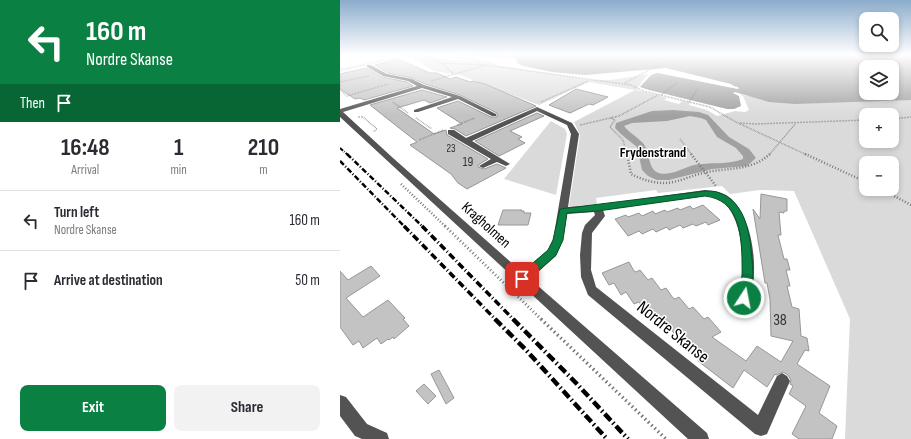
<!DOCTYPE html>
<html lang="en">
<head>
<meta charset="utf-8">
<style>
  :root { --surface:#fff; --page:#f2f2f3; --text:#2b2b33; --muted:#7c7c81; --line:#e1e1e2; --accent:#0b8043 }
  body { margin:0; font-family:"Sofia Sans Condensed",sans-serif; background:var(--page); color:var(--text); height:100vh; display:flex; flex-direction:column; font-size:15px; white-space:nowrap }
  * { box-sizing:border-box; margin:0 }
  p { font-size:13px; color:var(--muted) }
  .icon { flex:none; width:22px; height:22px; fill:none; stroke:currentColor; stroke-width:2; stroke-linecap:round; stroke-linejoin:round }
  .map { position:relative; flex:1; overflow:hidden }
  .sheet { display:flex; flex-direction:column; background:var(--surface); width:340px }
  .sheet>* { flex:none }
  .top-card { background:#0b8043; color:#fff; overflow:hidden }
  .buttons { position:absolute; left:519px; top:12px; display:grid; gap:8px }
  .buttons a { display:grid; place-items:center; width:40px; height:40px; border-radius:8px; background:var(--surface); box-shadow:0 2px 6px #0003; font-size:20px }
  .pin { position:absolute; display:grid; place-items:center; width:34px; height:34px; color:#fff; margin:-17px; border-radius:8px; box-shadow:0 2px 6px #0006 }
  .me { position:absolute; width:44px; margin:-22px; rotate:11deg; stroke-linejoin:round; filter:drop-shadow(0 0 3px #0008) }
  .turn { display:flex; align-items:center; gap:14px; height:84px; padding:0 20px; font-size:18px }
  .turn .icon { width:52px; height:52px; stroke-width:2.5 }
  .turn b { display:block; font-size:28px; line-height:34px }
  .then { display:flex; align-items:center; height:38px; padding:0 20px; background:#0003; gap:8px; font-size:15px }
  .eta { display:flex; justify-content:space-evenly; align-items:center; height:68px; text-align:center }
  .eta b { font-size:24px; font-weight:700; line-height:28px }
  .button { display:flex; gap:8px; margin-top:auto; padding:8px 20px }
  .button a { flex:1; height:46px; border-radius:8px; background:var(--accent); color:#fff; font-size:16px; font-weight:700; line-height:46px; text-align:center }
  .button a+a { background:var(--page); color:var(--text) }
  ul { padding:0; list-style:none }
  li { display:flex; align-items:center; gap:12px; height:60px; padding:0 20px; border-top:1px solid var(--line) }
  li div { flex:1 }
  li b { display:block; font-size:15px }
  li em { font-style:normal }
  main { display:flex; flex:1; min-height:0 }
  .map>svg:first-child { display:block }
</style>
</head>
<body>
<main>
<section class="sheet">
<div class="top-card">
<div class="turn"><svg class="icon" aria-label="left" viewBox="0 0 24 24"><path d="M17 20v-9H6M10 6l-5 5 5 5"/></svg><div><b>160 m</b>Nordre Skanse</div></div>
<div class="then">Then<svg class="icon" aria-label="arrive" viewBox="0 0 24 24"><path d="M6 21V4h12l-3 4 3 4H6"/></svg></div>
</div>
<div class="eta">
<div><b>16:48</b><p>Arrival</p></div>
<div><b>1</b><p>min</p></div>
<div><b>210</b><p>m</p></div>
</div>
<ul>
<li><svg class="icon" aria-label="left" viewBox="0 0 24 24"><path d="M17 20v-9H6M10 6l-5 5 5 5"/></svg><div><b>Turn left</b><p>Nordre Skanse</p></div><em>160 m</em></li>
<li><svg class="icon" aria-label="arrive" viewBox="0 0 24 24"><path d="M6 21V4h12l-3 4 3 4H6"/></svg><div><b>Arrive at destination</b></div><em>50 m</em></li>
</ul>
<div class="button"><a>Exit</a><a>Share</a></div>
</section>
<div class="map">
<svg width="571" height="439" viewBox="0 0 571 439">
  <rect width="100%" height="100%" fill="#fff"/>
  <g fill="#dadada" fill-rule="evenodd">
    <path d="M 61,55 L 87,55 L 109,60 L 146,61 L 152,62 L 157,65 L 251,80 L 271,80 L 308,74 L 296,90 L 327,98 L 324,100 L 339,104 L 342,101 L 350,103 L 349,105 L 367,110 L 377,116 L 395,111 L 405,112 L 409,110 L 403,96 L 398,93 L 407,96 L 419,92 L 315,58 L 309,59 L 302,62 L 228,57 L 571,55 L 571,439 L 505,439 L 510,319 L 454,191 L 420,190 L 390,194 L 382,186 L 318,193 L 316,190 L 256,198 L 257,204 L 233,207 L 229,206 L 240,135 L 234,122 L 295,90 L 249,82 L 199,105 L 120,75 L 94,71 L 69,55 L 0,72 L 0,67 L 4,68 ZM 526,67 L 552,67 L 552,93 L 526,93 ZM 526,115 L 552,115 L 552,141 L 526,141 ZM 526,163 L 552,163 L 552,189 L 526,189 Z"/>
    <polygon points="211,121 225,129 227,134 216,195 164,179"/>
  </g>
  <g fill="#a1a1a1" fill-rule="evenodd">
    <path d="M 110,55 L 571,55 L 571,100 L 455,104 L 429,102 L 395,92 L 393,93 L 399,96 L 401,106 L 394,109 L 387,109 L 309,90 L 300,87 L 312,74 L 318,73 L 398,89 L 391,84 L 326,68 L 245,75 L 212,72 L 183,66 L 177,63 L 176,58 ZM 526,67 L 552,67 L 552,93 L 526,93 Z"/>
    <path d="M 333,110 L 359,112 L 368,115 L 389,137 L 409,149 L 416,158 L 407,166 L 372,169 L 329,180 L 317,180 L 308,176 L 302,170 L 297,147 L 282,135 L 275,128 L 276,123 L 312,111 ZM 350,116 L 361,118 L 366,120 L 377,137 L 396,148 L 403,156 L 403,159 C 390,165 368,162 354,165 C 343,168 325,179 315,171 C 309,166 309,155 306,148 C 303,140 290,134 284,126 L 292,123 L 327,121 Z"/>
  </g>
  <polygon fill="#fff" points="316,71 398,87 399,89 322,73 316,73 307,77 311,72"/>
  <g fill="#c3c3c3" stroke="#979797">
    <polygon points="58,59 90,73 97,73 110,79 116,77 130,82 133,81 145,84 196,106 126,136 115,129 110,128 122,124 97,108 118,101 151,117 157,117 157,113 120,95 85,84 72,78 48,73 35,65"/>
    <polygon points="26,68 42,77 67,82 73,86 24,100 20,98 15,99 0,89 0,74"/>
    <polygon points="236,89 268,97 253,105 249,104 230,113 209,105"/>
    <polygon points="82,90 107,97 90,103 84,100 57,108 94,134 106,130 107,135 148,159 138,165 138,167 144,169 157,164 166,168 127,189 118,183 111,174 70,145 77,142 30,105"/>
    <polygon points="197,113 204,116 170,131 182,137 178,139 185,143 159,156 135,141"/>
    <polygon points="421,194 447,199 447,211 444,211 444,213 439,212 441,235 438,235 444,259 447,259 450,270 446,270 450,286 447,286 452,307 459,309 461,336 467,338 469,351 465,350 457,364 490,386 479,413 497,426 492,439 459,439 452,434 466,406 449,394 453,386 450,384 451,380 448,375 443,372 436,375 435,374 427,387 404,370 393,388 358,361 359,359 341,333 336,336 326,322 321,325 312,312 307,314 299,302 294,304 286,292 281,295 274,283 269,285 262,273 289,262 294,271 296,272 300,270 308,280 312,278 321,290 326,288 333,298 335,299 339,297 349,309 353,307 364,319 368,317 381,332 372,337 406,361 417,346 441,362 453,341 431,336 430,299 427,283 425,283 413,209 420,219"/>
    <polygon points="363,205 380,220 368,225 366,222 356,226 353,224 343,228 340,225 329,230 327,227 316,232 313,229 302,234 299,231 288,236 275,219 286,215 288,217 299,213 302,216 313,211 315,214 325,210 327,212 338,208 340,210 350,206 353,209"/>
    <polygon points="163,210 182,210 181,211 184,211 184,213 191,213 188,225 158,225"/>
    <polygon points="31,266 40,276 6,298 23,317 48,300 65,318 63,319 69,326 54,339 53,337 49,340 48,339 41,344 37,338 23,348 19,341 13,345 0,327 0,271 8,280"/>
    <polygon points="99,370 114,398 106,404 91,374"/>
    <polygon points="84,384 96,396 88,404 76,391"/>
  </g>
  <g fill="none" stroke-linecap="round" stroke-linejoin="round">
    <g stroke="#757575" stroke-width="1.5" stroke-dasharray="0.5 1" stroke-linecap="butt">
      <polyline points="83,55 101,63 146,65 291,85 303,91 370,107 396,122 467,155"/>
      <polyline points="95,55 138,60 139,64"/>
      <polyline points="101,63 113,73 112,75"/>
      <polyline points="91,81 146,65"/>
      <polyline points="0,82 29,76"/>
      <polyline points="285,83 324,62"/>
      <polyline points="0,90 7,96 48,84"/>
      <polyline points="321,95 338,82"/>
      <polyline points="53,102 68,113"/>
      <polyline points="201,102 248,81"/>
      <polyline points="349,102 358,89"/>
      <polyline points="18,117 23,117 37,129 33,132"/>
      <polyline points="76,118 92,129"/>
      <polyline points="271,118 275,120 270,127 283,140 287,155"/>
      <polyline points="552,119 571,117"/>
      <polyline points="400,123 416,124 526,120"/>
      <polyline points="117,125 135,118"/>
      <polyline points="240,125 279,116 318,95"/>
      <polyline points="340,139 352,155"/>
      <polyline points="79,140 103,130"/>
      <polyline points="429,155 456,123"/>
    </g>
    <g stroke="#757575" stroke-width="2.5" stroke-dasharray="1 2" stroke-linecap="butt">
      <path d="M 287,154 L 291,174 C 301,179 312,183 324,183 C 337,183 350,176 363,173 C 387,167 410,172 430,154"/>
      <polyline points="351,154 376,186"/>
      <polyline points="465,154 526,182"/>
      <polyline points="61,184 106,227"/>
      <polyline points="541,189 571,205"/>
    </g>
    <polyline stroke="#757575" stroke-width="3" stroke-dasharray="1 2.5" stroke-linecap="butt" points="105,226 202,320"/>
    <polyline stroke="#757575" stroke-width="3.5" stroke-dasharray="1.5 3" stroke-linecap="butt" points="201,319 326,439"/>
    <g fill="#535353" fill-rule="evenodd">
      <path d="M 27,65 L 31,65 L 47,74 L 72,79 L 84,85 L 120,96 L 156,114 L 156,116 L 152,116 L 118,99 L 78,112 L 74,112 L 74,110 L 112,97 L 82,88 L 3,112 L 53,158 L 182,272 L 208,250 L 213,240 L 231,134 L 227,125 L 197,111 L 132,141 L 170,164 L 166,166 L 157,162 L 143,168 L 139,166 L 151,159 L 108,134 L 108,130 L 114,130 L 126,138 L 197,107 L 232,123 L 239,134 L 228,207 L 258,205 L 365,190 C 372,191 380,192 386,195 C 413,211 421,274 408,301 L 404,302 L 400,301 C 396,294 401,282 402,274 C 404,252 400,209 377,198 C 373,196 369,196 365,196 L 263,210 L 265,216 L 252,233 L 251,270 L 256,287 L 418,415 L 437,376 L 442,373 L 447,376 L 450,381 L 427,434 L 421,436 L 415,434 L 248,295 L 241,277 L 240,255 L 242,233 L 245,225 L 255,215 L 254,212 L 227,214 L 223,240 L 216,256 L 190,279 L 367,433 L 369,439 L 348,439 L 0,117 L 0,109 L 77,86 L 68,81 L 43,76 L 27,67 Z"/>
      <polygon points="0,395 6,397 27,424 47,433 49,439 22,439 15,436 0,416"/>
    </g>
    <polyline stroke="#000" stroke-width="2" stroke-dasharray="4 1.5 0.5 1.5" stroke-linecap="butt" points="0,148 8,155"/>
    <g stroke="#000" stroke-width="2.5" stroke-dasharray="5.5 2 1 2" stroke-linecap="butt">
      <polyline points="7,154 83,227"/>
      <polyline points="0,161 65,227"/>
    </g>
    <g stroke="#000" stroke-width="3.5" stroke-dasharray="7 2.5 1 2.5" stroke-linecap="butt">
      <polyline points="64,226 156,320"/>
      <polyline points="82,226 174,320"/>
    </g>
    <g stroke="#000" stroke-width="4.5" stroke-dasharray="9 3 1.5 3" stroke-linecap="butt">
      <polyline points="155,319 186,350 267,439"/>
      <polyline points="173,319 237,384 288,439"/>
    </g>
  </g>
  <linearGradient id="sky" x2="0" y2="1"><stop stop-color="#8baccc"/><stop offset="0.47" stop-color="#fff"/><stop offset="1" stop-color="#fff" stop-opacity="0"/></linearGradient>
  <rect width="571" height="116" fill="url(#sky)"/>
  <path fill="#0b8043" stroke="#07532c" d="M 365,191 C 370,191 376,191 380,193 C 406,203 410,235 412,259 C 413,274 415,287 408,301 L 404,302 L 400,301 L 399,298 C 403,283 402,273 402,258 C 401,231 398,200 365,196 L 258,211 L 227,213 L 223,240 L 216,255 L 186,282 L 182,284 L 178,282 L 177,279 L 178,276 L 208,250 L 213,240 L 220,209 Z"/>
  <g text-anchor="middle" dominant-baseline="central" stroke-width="3" stroke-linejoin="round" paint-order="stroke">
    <g font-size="11" fill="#313131">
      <text x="111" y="148">23</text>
    </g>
    <g font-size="13" fill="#313131">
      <text x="128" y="162">19</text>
    </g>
    <g font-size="14" font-weight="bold" fill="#000" stroke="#fff">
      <text x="313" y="152">Frydenstrand</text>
    </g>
    <g font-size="15" fill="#000" stroke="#fff">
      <text transform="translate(146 225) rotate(42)">Kragholmen</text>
    </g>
    <g font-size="16" fill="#313131">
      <text x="440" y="320">38</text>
    </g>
    <g font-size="18" fill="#000" stroke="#fff">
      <text transform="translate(333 332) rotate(39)">Nordre Skanse</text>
    </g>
  </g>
</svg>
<div class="buttons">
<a><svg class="icon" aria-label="search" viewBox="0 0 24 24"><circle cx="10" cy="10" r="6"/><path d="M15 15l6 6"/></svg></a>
<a><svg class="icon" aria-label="layers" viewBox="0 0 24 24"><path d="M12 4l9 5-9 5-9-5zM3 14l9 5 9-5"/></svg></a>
<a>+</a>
<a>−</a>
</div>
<div class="pin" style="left:182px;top:279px;background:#d93025"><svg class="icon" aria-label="arrive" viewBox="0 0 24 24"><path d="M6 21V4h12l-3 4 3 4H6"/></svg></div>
<svg class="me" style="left:404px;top:298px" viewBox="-20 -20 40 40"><circle r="17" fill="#0b8043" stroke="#fff" stroke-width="3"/><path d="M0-11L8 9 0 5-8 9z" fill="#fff"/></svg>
</div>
</main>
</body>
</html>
